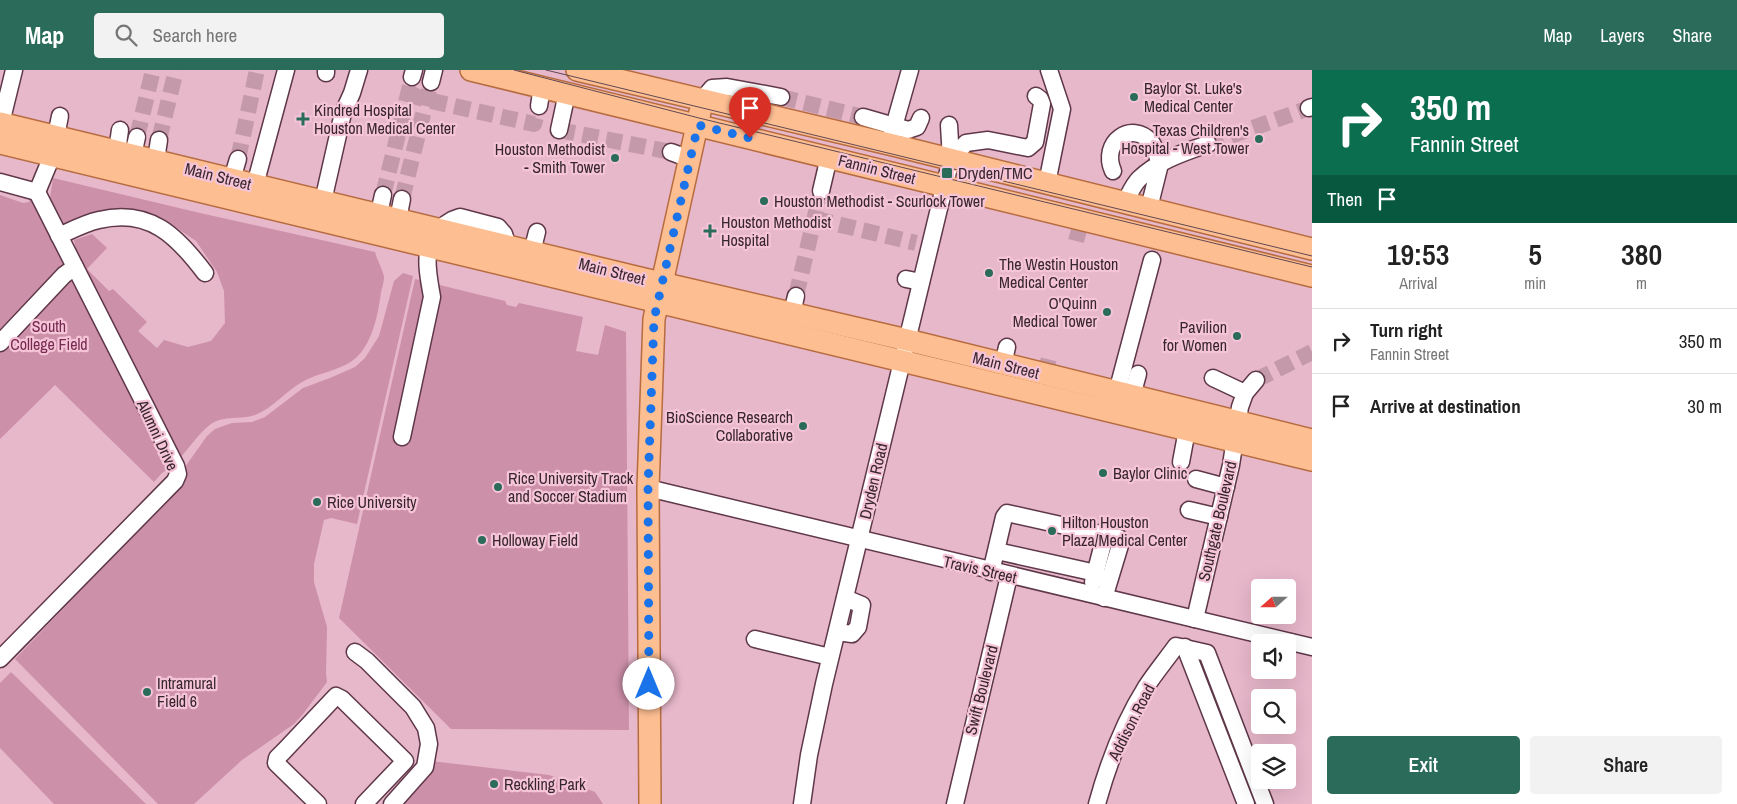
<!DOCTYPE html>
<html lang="en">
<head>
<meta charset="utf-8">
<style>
  :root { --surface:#fff; --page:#f2f2f2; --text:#222; --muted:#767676; --line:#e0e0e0; --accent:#2a6b59 }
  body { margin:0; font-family:"Archivo Narrow",sans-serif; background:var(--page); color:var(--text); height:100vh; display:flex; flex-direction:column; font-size:19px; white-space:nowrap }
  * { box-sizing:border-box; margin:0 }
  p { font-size:16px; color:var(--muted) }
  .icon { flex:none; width:28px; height:28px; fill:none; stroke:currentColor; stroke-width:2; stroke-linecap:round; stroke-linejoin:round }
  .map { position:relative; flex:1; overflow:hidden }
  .sheet { display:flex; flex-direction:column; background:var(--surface); width:425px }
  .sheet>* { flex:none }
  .guide { background:#0b6e4f; color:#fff; overflow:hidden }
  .needle { width:32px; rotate:249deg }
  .tools { position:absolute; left:1251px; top:509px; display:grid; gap:10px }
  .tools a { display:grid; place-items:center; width:45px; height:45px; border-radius:5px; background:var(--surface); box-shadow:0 5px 20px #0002; font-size:25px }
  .pin { position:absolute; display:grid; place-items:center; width:42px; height:42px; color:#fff; margin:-51px -21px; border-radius:50% 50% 50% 0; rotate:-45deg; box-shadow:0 0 5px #0007 }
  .pin .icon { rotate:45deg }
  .me { position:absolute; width:55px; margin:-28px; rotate:0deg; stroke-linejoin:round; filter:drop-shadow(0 0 4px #0008) }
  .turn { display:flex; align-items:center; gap:18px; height:105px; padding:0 15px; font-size:22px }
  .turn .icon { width:65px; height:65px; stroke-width:2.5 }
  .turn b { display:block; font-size:35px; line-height:42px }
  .then { display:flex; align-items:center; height:48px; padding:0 15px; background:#0003; gap:10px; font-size:19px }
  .eta { display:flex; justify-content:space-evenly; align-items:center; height:85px; text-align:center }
  .eta b { font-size:30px; font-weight:600; line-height:35px }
  .action { display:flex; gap:10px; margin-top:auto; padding:10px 15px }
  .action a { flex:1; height:58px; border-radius:5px; background:var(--accent); color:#fff; font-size:20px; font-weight:600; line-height:58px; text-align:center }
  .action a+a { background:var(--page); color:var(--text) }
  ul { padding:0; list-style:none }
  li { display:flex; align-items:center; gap:15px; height:65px; padding:0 15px; border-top:1px solid var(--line) }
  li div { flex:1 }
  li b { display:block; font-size:19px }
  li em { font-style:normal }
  header { display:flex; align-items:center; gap:30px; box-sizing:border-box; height:70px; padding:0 25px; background:var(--accent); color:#fff }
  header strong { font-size:24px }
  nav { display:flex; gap:28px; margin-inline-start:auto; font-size:18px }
  .search { width:350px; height:45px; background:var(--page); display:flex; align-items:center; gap:12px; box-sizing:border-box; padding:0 18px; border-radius:5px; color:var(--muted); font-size:19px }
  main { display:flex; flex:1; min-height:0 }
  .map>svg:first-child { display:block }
</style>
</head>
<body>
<header>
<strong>Map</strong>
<div class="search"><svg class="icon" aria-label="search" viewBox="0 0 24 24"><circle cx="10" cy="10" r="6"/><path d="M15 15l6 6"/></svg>Search here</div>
<nav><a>Map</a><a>Layers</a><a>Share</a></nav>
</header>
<main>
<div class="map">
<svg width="1312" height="734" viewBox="0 0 1312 734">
  <rect width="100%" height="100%" fill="#e7b7ca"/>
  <g fill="#cd90a9">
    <path d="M 53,108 L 200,143 L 375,182 C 377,190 383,200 384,207 C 384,212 382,218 381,222 C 378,245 372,277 352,291 C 337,301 318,303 302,312 C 286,321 273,338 255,345 C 241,350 224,345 211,354 C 199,363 190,377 180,388 L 79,190 L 75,181 L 76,180 L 74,170 L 92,164 L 107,178 L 87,199 L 109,221 L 113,219 L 147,252 L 138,261 L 157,278 L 164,270 L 188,277 L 211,271 L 225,253 L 224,221 L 217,202 L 196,171 L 171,154 L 138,144 L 70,155 L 60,153 L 50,128 Z"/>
    <polygon points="0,125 23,133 29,132 30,126 170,398 162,403 154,412 55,315 0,369"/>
    <polygon points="403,203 413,206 357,454 331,448 324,450 314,494 314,512 327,557 326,604 327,612 303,644 294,654 242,690 194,734 158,734 15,589 179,418 186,408 185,397 207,366 215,359 232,353 252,352 265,347 303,318 330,308 355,297 365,288 379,266 394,211"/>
    <polygon points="415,209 505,231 507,235 516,237 519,233 583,247 576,281 598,285 605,255 626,262 629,660 451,659 339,548"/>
    <polygon points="11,602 146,734 54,734 0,678 0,613"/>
    <polygon points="431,691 549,705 595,722 603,734 403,734"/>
  </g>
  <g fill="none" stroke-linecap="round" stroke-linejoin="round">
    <g stroke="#c49aab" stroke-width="16" stroke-dasharray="16 8" stroke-linecap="butt">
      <polyline points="409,22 417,27 427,30 534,54 539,36"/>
      <polyline points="781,27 863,47"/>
      <polyline points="559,60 671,82"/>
      <polyline points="137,67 153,0"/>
      <polyline points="159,70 176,0"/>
      <polyline points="1208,74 1309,38"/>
      <polyline points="238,89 257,0"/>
      <polyline points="383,125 411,12"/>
      <polyline points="402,129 429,20"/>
      <polyline points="816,149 916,173"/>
      <polyline points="1076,171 1082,149"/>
      <polyline points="796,226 821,121"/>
      <polyline points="1045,305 1050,283"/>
      <polyline points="1256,310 1312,282"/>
    </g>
    <g stroke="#5e3748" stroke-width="19">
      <g id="minor">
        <polyline points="326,0 326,3"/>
        <polyline points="412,7 414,0"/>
        <polyline points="431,12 434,0"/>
        <polyline points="702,30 712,18 727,17 781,27"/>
        <polyline points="539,36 542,17"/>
        <polyline points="1309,38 1312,37"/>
        <polyline points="863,47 908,60 917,57 921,48"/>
        <polyline points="1,53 14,0"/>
        <polyline points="559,60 567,23"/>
        <polyline points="889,74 910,0"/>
        <polyline points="117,81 120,60"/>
        <polyline points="671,82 690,89"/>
        <polyline points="133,85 137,67"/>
        <polyline points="951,89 966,73 988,70 1028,78 1035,72 1042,34 1040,29 1036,26"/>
        <polyline points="156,90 159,70"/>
        <path d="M 1113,101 C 1100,72 1132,50 1151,72 C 1156,78 1157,87 1160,94"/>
        <polyline points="232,109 238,89"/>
        <polyline points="0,112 37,122"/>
        <polyline points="1047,113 1062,39 1049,0"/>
        <polyline points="255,115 286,0"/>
        <polyline points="821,121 829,87"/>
        <polyline points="37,122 52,86 60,46"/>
        <polyline points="323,131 343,43 352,23 359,0"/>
        <path d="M 1125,132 C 1129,125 1133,115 1139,109 C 1157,91 1185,82 1208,74"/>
        <polyline points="1149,138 1160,94"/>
        <polyline points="376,157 383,125"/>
        <polyline points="396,159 402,129"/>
        <polyline points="438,159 452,150 460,147 498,157 504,164 508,176"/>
        <path d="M 59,166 C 72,160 85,153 99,150 C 150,138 177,166 205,203"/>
        <polyline points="532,182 537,162"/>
        <polyline points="906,209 921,212"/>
        <polyline points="792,243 796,226"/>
        <polyline points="0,273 64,205 75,197"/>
        <polyline points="1003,294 1007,277"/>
        <polyline points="1213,308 1245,323"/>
        <polyline points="1117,322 1152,190"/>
        <polyline points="1132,326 1138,304"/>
        <path d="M 402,367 L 432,227 C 430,214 424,189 430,177"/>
        <polyline points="1181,392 1187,360"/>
        <polyline points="1196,409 1226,417"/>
        <polyline points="648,418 1312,577"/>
        <polyline points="1189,440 1219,447"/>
        <polyline points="997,481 1096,503"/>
        <polyline points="991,502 1004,447 1007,443 1119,468 1121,472 1104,528"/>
        <polyline points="1093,512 1105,466"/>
        <polyline points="1195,549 1231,395 1240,337 1245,323 1256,310"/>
        <polyline points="837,562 852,564 858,557 862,535 845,528"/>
        <polyline points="755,569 830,587"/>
        <polyline points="1185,577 1246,734"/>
        <polyline points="355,582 367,591 413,637 426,658 429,674 425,697 392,734"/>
        <polyline points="0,589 175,411 178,404 176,396 37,122"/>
        <polyline points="318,734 276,693 277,688 284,681 336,626 342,629 405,691 364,734"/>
        <polyline points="802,734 809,685 824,614 951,89 949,55"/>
        <polyline points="955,734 1009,506"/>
        <path d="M 1097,734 C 1108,694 1124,652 1146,617 C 1155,603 1166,590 1176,576 L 1207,583 L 1265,734"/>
      </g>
    </g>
    <g stroke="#b76c40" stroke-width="24">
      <g id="major">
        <polyline points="471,0 1312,206"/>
        <polyline points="577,0 889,74 1312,179"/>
        <polyline points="0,53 644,209 907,270 1312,370"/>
        <polyline points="0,73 1312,390"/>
        <polyline points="650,734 648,418 654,249 700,42"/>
      </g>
    </g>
    <use href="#minor" stroke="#fff" stroke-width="16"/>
    <use href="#major" stroke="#fdbe92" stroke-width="21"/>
    <g stroke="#604852" stroke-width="1">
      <polyline points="514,0 699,48 1312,197"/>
      <polyline points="546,0 1312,186"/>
    </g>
  </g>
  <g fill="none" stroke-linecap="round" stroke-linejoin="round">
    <polyline stroke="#1a73e8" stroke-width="9" stroke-dasharray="0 16.2" points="649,614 648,418 654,249 698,55 750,68"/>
  </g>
  <g fill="#2a6b59" stroke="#f5c4d7" stroke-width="2">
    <circle cx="1134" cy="27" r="5"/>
    <path d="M300.5 41.5h5v5h5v5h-5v5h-5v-5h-5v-5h5z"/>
    <circle cx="1259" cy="69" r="5"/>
    <circle cx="615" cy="88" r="5"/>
    <rect x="941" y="97" width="12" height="12" rx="2.5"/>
    <circle cx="764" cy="131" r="5"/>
    <path d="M707.5 153.5h5v5h5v5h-5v5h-5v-5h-5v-5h5z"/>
    <circle cx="989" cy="203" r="5"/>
    <circle cx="1107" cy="242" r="5"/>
    <circle cx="1237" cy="266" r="5"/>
    <circle cx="803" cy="356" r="5"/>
    <circle cx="1103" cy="403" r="5"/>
    <circle cx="498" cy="417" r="5"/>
    <circle cx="317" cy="432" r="5"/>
    <circle cx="1052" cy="461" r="5"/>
    <circle cx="482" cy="470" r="5"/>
    <circle cx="147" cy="622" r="5"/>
    <circle cx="494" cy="714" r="5"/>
  </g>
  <g text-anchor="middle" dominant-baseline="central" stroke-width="4.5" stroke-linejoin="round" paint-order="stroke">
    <g font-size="16" fill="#38262e" stroke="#f5c4d7" text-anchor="start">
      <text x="1144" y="18">Baylor St. Luke's<tspan x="1144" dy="18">Medical Center</tspan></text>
      <text x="314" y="40">Kindred Hospital<tspan x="314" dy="18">Houston Medical Center</tspan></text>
      <text x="1249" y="60" text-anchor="end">Texas Children's<tspan x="1249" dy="18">Hospital - West Tower</tspan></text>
      <text x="605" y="79" text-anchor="end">Houston Methodist<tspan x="605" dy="18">- Smith Tower</tspan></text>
      <text x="958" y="103">Dryden/TMC</text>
      <text x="774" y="131">Houston Methodist - Scurlock Tower</text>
      <text x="721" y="152">Houston Methodist<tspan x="721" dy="18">Hospital</tspan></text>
      <text x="999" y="194">The Westin Houston<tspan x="999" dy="18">Medical Center</tspan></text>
      <text x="1097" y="233" text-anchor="end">O'Quinn<tspan x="1097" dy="18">Medical Tower</tspan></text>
      <text x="1227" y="257" text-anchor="end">Pavilion<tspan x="1227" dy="18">for Women</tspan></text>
      <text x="793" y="347" text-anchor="end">BioScience Research<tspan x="793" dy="18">Collaborative</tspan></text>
      <text x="1113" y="403">Baylor Clinic</text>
      <text x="508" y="408">Rice University Track<tspan x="508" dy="18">and Soccer Stadium</tspan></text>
      <text x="327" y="432">Rice University</text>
      <text x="1062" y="452">Hilton Houston<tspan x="1062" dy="18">Plaza/Medical Center</tspan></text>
      <text x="492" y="470">Holloway Field</text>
      <text x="157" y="613">Intramural<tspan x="157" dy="18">Field 6</tspan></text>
      <text x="504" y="714">Reckling Park</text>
    </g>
    <g font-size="16" fill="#38262e" stroke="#f5c4d7">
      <text transform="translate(877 99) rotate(14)">Fannin Street</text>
      <text transform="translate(218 106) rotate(14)">Main Street</text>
      <text transform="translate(612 201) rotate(14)">Main Street</text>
      <text transform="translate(1006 295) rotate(14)">Main Street</text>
      <text transform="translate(158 365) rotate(65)">Alumni Drive</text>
      <text transform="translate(873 411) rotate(-77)">Dryden Road</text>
      <text transform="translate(1217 451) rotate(-77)">Southgate Boulevard</text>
      <text transform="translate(980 499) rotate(13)">Travis Street</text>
      <text transform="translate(981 620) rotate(-76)">Swift Boulevard</text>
      <text transform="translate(1131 652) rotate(-63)">Addison Road</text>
    </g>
    <g font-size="16" fill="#772a50" stroke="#f5c4d7">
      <text x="49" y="256">South<tspan x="49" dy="18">College Field</tspan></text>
    </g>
  </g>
</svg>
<div class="tools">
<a><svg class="needle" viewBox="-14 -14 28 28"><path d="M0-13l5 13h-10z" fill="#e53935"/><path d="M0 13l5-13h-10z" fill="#767676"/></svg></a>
<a><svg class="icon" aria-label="sound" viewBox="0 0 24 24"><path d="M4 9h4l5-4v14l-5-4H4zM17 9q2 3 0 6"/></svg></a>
<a><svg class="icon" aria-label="search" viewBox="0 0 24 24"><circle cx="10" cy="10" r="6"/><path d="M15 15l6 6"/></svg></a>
<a><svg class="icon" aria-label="layers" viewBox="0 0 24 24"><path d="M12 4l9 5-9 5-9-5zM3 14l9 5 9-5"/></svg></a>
</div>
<div class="pin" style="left:750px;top:68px;background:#d93025"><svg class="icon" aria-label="arrive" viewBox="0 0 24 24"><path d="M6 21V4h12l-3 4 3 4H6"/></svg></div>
<svg class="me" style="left:649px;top:614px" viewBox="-20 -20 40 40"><circle r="19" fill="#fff"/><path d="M0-13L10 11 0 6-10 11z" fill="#1a73e8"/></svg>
</div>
<section class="sheet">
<div class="guide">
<div class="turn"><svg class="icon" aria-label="right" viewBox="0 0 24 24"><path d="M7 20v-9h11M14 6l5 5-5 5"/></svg><div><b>350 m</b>Fannin Street</div></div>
<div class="then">Then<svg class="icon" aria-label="arrive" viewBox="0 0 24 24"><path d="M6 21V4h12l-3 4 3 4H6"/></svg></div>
</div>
<div class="eta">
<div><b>19:53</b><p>Arrival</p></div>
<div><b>5</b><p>min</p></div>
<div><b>380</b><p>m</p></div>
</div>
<ul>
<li><svg class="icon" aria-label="right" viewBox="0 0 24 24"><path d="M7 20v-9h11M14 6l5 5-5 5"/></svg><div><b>Turn right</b><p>Fannin Street</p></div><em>350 m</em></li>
<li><svg class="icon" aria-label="arrive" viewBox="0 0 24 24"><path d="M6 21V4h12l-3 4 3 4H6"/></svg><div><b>Arrive at destination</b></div><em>30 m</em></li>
</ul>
<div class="action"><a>Exit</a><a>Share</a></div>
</section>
</main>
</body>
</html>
